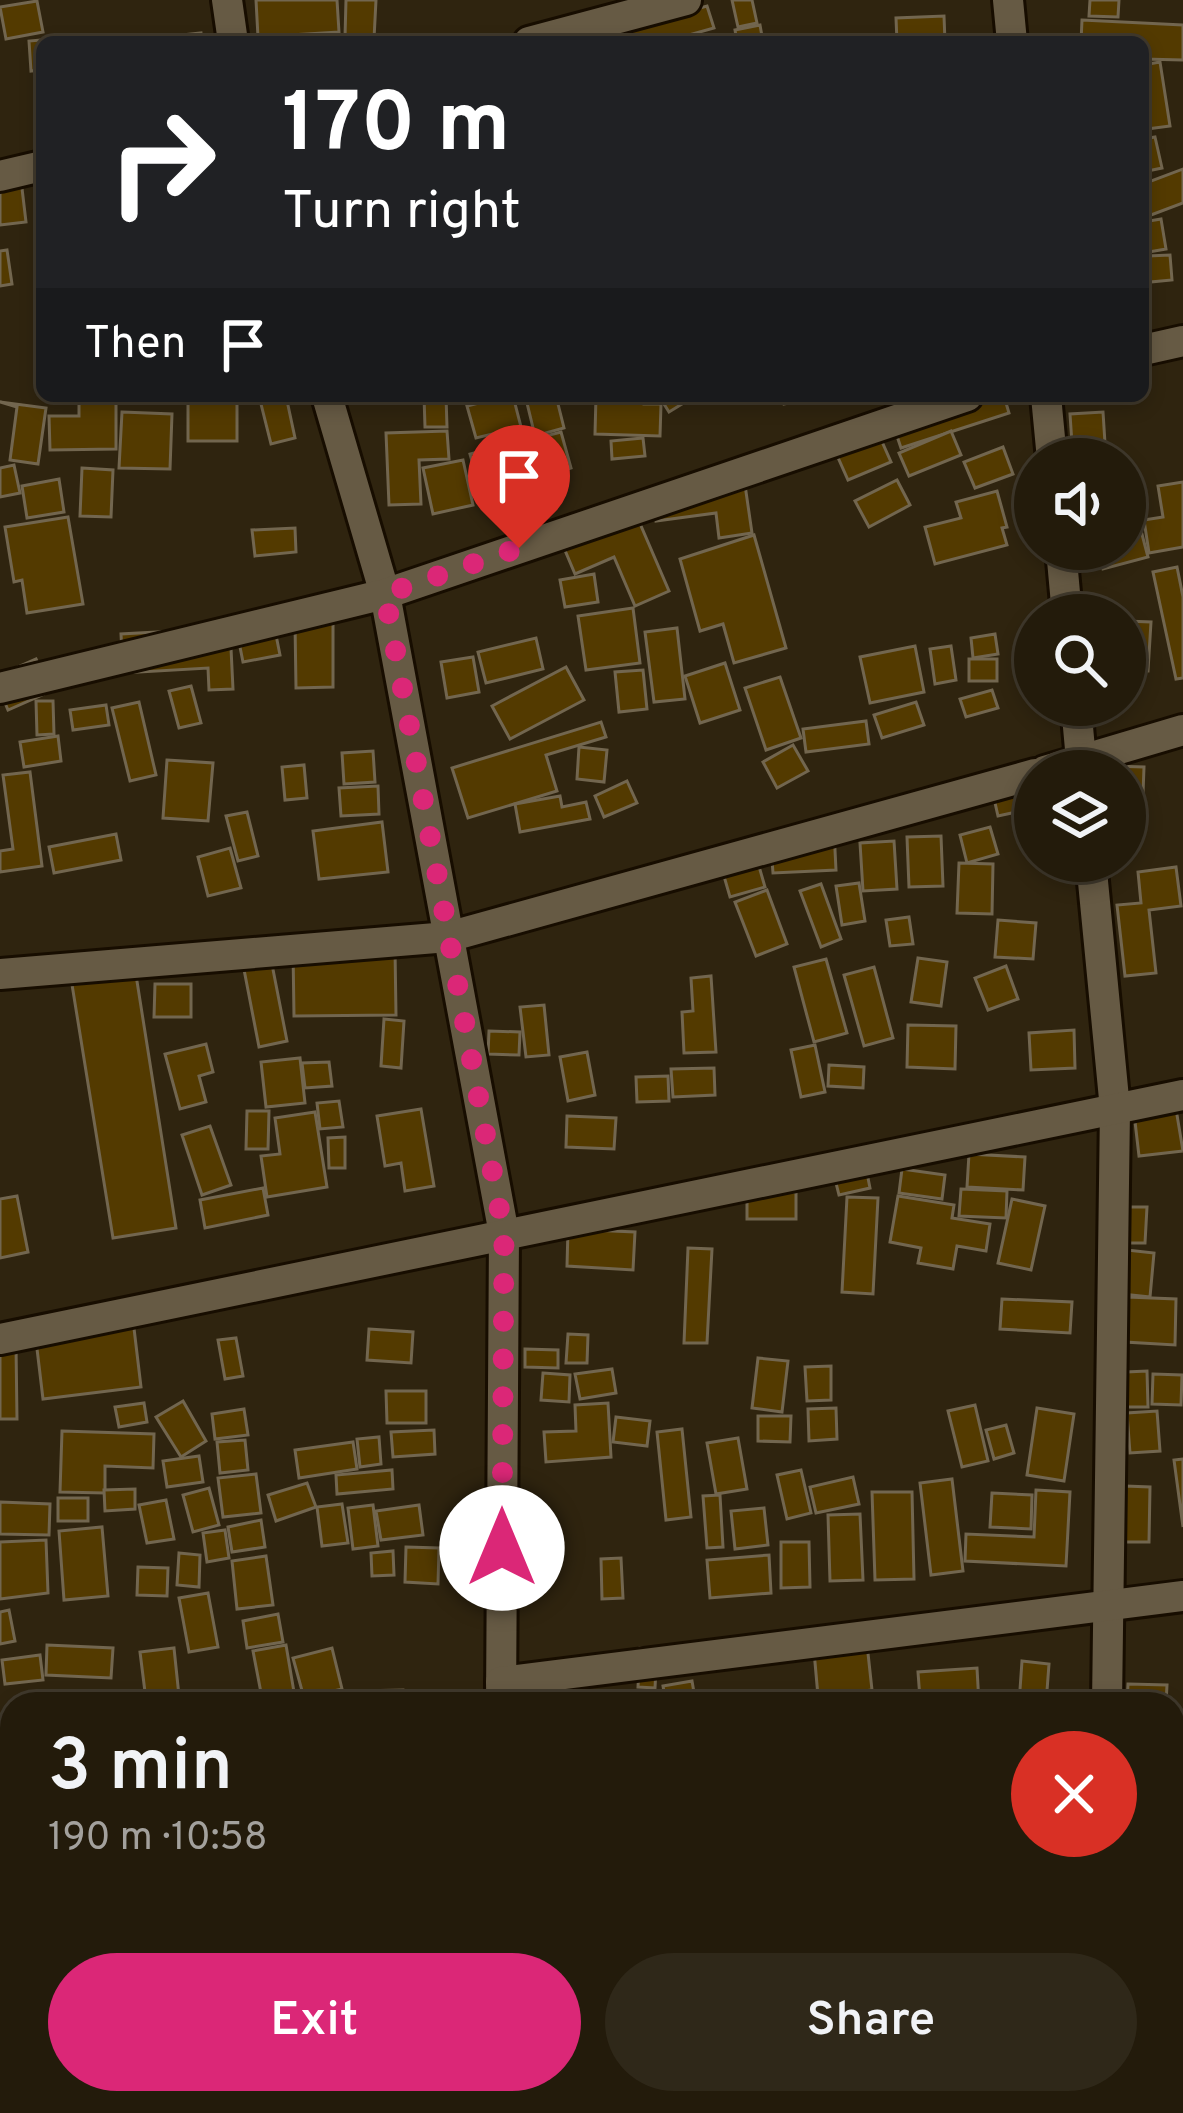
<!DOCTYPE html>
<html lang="en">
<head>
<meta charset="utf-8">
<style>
  :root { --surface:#231b0b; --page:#2f2819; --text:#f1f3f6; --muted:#a3a19d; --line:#40392c; --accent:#db2777 }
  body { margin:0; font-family:Overpass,sans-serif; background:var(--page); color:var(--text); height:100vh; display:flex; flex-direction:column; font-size:45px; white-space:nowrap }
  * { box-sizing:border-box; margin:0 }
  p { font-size:39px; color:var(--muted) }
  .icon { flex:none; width:66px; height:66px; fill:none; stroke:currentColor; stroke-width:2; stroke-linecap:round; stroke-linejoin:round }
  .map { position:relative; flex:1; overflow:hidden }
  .details { position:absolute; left:0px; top:1692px; width:1185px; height:423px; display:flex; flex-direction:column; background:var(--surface); border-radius:36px 36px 0 0; box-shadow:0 6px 18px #0003,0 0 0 3px var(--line) }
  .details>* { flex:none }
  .top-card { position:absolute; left:36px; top:36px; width:1113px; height:366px; border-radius:18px; box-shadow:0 6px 18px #0003,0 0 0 3px var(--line); background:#202124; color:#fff; overflow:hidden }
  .fabs { position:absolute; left:1014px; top:438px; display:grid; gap:24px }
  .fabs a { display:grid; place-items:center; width:132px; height:132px; border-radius:50%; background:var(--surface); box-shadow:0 6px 18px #0003,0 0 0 3px var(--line); font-size:60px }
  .pin { position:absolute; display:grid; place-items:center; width:102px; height:102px; color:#fff; margin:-123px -51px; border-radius:50% 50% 50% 0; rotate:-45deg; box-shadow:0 0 12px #0007 }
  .pin .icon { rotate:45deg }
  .me { position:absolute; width:132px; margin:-66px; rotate:0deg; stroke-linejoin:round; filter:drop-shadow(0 0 9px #0008) }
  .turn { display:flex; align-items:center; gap:42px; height:252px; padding:0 48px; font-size:54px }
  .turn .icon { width:156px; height:156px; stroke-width:2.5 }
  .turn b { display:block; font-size:84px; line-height:102px }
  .then { display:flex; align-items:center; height:114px; padding:0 48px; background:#0003; gap:24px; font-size:45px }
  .round { display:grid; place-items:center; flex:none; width:126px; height:126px; border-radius:63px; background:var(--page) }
  .headline { display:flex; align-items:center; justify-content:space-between; height:204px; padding:0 48px }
  h1 { font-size:72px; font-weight:600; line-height:90px }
  .primary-button { display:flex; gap:24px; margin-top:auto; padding:24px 48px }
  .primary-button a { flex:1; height:138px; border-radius:72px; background:var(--accent); color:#fff; font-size:48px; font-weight:600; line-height:138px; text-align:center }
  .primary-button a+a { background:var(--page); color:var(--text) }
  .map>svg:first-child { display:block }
</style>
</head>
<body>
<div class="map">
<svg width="1183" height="2113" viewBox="0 0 1183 2113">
  <rect width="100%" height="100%" fill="#2f240f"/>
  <g fill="#533a00" stroke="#72664f" stroke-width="3">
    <polygon points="256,0 337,0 339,32 258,37"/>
    <polygon points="346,0 376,0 374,39 345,37"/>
    <polygon points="732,0 752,0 757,23 738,27"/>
    <polygon points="1090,0 1119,0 1118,17 1089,16"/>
    <polygon points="37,1 43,32 6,39 0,7"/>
    <polygon points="707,6 714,28 664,42 575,42"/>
    <polygon points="944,16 945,42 897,42 896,18"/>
    <polygon points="1082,20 1183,25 1183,60 1143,59 1143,42 1081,42"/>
    <polygon points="760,25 763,42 737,42 735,30"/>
    <polygon points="201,33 202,42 137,42 136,40"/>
    <polygon points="52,39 42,42 42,70 31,71 29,41"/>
    <polygon points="1160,62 1170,126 1147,129 1143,65"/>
    <polygon points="1155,137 1162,168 1143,172 1143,139"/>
    <polygon points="19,163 26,222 0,225 0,166"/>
    <polygon points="1183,169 1183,203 1143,218 1143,184"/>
    <polygon points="1161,219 1166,249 1143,253 1143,222"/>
    <polygon points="7,250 12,284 0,286 0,251"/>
    <polygon points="1170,255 1172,280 1150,282 1148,256"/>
    <polygon points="79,396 116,396 116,449 50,450 49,416 79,416"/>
    <polygon points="157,396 184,396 184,399 159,403"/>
    <rect x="188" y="396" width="49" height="45"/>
    <polygon points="259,396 286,396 295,438 271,444"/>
    <polygon points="424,396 446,396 447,427 425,427"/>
    <polygon points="506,396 513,396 521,427 476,438 467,406"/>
    <polygon points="556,396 564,428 535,436 527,403"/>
    <polygon points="596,396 644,396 644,404 661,404 660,436 595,434"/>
    <polygon points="659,396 695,396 669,412"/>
    <polygon points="782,396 819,396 819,397 784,404"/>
    <polygon points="958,396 1004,396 1009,413 901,448 891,418"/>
    <polygon points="1068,396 1129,396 1129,400 1068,401"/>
    <polygon points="0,402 46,408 38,464 10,460 17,407"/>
    <polygon points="122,412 172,414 170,469 119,468"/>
    <polygon points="1103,412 1106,459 1073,459 1070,414"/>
    <polygon points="871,417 891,462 848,480 828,435"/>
    <polygon points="447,431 449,459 419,460 421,504 389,505 386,433"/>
    <polygon points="951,431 961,455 909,476 899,453"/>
    <polygon points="561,432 571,468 552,474 542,437"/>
    <polygon points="643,438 645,456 612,459 611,441"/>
    <polygon points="528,439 539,484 482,499 470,454"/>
    <polygon points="1003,447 1013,474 975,488 964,462"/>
    <polygon points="463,460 473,505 433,514 423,468"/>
    <polygon points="14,465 20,493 0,497 0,468"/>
    <polygon points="82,468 113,470 111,517 80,516"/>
    <polygon points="744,478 752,533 719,538 716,513 656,521 653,492"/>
    <polygon points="59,479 64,512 27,518 22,486"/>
    <polygon points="897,480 910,505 869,527 855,501"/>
    <polygon points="1183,482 1183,547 1149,553 1144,520 1163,517 1158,486"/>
    <polygon points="1129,485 1148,557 1103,569 1098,549 1125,549 1125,486"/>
    <polygon points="997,491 1007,527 1002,528 1007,545 935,564 925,527 961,518 956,502"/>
    <polygon points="629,498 669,591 635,606 614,557 575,574 556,529"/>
    <polygon points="68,517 83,604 27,613 22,580 14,582 5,527"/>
    <polygon points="295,528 296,552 255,556 252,530"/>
    <polygon points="754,535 786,648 734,663 723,624 700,631 680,559"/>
    <polygon points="1177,567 1183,597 1183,678 1176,679 1153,572"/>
    <polygon points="594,574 598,602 565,607 560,580"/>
    <polygon points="633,608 640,663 586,670 578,616"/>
    <polygon points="271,610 280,655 243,662 234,617"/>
    <polygon points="1125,621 1151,622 1148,671 1125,670"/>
    <polygon points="295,623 333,623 333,687 296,688"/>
    <polygon points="230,628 233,689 209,690 208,668 123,673 121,634"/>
    <polygon points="677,628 685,699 654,702 645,632"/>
    <polygon points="995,634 998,654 973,658 971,638"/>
    <polygon points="536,638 543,669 486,683 478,652"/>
    <polygon points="915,646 924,692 870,703 860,657"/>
    <polygon points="951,646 956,680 935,684 930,649"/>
    <polygon points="473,657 479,692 447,698 441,662"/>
    <polygon points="36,659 51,691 8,710 0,691 0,675"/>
    <rect x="969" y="659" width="28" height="22"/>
    <polygon points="725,663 740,710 700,723 685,676"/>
    <polygon points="566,667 584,700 510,739 492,706"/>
    <polygon points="643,670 647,709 619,712 615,672"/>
    <polygon points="780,677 801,738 766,750 745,688"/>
    <polygon points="191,686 201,723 179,728 169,691"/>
    <polygon points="992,690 998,708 966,717 960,699"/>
    <polygon points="36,701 53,701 54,734 37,735"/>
    <polygon points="139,702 156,775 130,781 112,708"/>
    <polygon points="916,702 924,725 882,738 874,715"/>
    <polygon points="106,705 109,725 73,730 70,710"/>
    <polygon points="866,721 869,744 806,752 803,729"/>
    <polygon points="601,722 606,737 546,755 557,791 468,818 452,768"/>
    <polygon points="58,736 61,761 24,767 20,742"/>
    <polygon points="793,745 808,771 777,788 763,762"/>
    <polygon points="579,747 607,750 604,782 577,779"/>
    <polygon points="373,751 375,782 344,784 342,753"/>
    <polygon points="167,760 213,763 208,821 163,818"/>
    <polygon points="304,765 307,798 285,800 282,767"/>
    <polygon points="1111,766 1144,767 1142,821 1125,821 1125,771 1111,771"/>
    <polygon points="30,772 42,866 0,872 0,851 13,849 3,775"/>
    <polygon points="627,781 637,803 604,817 595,796"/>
    <polygon points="378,786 379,814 341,816 339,788"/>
    <polygon points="1025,787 1030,809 998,816 993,794"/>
    <polygon points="560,796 562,807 586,802 590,819 520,832 515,804"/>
    <polygon points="247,812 258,856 238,861 226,816"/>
    <polygon points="382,822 388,872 319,879 313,831"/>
    <polygon points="990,827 998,854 967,863 960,835"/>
    <polygon points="834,830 836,870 773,873 770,833"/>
    <polygon points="116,834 121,860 54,873 49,847"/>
    <polygon points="941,836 943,886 909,887 907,837"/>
    <polygon points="894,841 897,889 863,891 860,843"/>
    <polygon points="752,842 765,887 730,897 717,852"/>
    <polygon points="230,848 241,888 208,896 198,857"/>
    <polygon points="959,863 993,864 992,914 957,913"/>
    <polygon points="1176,867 1181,906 1149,910 1156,973 1125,976 1117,905 1141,903 1138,872"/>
    <polygon points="859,883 865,921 842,925 836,886"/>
    <polygon points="821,884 841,939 821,947 800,891"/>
    <polygon points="767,890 787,944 756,956 735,902"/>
    <polygon points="909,917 913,944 890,946 886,920"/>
    <polygon points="998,920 1036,923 1033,959 995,957"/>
    <polygon points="269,949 287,1041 259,1047 241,954"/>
    <polygon points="395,949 396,1015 294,1016 293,950"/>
    <polygon points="133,956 176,1228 113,1238 69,966"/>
    <polygon points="918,958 947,962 941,1006 911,1002"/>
    <polygon points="826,959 847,1033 814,1042 794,967"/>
    <polygon points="1006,966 1018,999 988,1010 975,978"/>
    <polygon points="874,967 893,1038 864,1046 844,975"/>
    <polygon points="711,976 716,1052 684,1053 682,1012 693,1011 691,978"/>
    <polygon points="155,984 191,984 191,1017 154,1017"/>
    <polygon points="544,1005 549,1055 526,1057 520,1007"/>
    <polygon points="384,1019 404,1021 401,1068 381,1066"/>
    <polygon points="908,1025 956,1026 955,1069 907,1067"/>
    <polygon points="1074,1030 1075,1068 1031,1070 1029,1033"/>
    <polygon points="489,1031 520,1032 519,1055 488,1054"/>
    <polygon points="206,1044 213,1072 199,1076 206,1102 180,1109 165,1054"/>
    <polygon points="815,1045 825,1092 801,1097 791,1050"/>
    <polygon points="587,1052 595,1095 568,1101 560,1057"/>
    <polygon points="300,1058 305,1103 266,1107 261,1062"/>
    <polygon points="329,1062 332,1086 305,1088 302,1063"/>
    <polygon points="829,1065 864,1067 863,1088 828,1086"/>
    <polygon points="714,1068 715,1095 673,1097 671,1069"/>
    <polygon points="668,1076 669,1101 637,1102 636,1077"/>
    <polygon points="339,1101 343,1127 320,1129 317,1103"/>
    <polygon points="421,1109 434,1186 405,1191 401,1163 385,1166 377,1116"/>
    <polygon points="1176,1109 1183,1151 1139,1156 1134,1113"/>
    <polygon points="247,1111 269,1111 268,1149 246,1149"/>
    <polygon points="315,1112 327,1187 267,1197 261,1156 280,1154 275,1118"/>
    <polygon points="567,1116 616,1118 614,1149 566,1147"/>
    <polygon points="210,1126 231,1185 202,1195 182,1135"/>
    <polygon points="345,1137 345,1168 329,1168 328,1138"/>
    <polygon points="969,1154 1025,1157 1023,1190 967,1187"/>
    <polygon points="866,1168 870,1188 839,1195 834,1175"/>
    <polygon points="902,1169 945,1175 942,1199 899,1193"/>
    <polygon points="263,1188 268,1215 205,1228 200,1200"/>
    <polygon points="961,1189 1007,1191 1006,1218 959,1216"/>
    <rect x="747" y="1192" width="49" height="27"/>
    <polygon points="17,1196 28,1252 0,1258 0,1199"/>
    <polygon points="898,1196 954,1205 952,1218 990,1224 986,1251 957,1246 953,1269 918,1263 921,1248 890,1242"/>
    <polygon points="847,1197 878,1198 873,1294 842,1292"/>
    <polygon points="1012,1199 1045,1206 1031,1270 998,1263"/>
    <polygon points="1126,1207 1147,1207 1145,1243 1125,1243"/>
    <polygon points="568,1229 635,1232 633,1270 567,1266"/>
    <polygon points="688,1248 712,1249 707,1343 684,1343"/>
    <polygon points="1127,1250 1154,1253 1150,1297 1122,1294"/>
    <polygon points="1127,1297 1176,1299 1175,1345 1125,1342"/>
    <polygon points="1002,1299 1072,1302 1070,1333 1000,1329"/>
    <polygon points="133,1320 141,1387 43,1399 35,1332"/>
    <polygon points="369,1329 413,1332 411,1363 367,1360"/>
    <polygon points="568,1334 588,1335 587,1363 566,1363"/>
    <polygon points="236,1338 243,1376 225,1379 218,1340"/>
    <polygon points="0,1346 16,1346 17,1419 0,1419"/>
    <polygon points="525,1349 558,1350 558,1368 525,1367"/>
    <polygon points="758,1358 788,1361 782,1412 752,1408"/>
    <polygon points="831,1366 831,1400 807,1401 805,1367"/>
    <polygon points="612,1369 616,1393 580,1399 575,1374"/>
    <polygon points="1147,1371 1148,1407 1126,1407 1126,1372"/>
    <polygon points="543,1373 570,1375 569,1402 541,1400"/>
    <polygon points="1153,1374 1182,1375 1181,1405 1152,1404"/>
    <polygon points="386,1391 426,1391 426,1423 387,1423"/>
    <polygon points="183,1401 206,1441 181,1457 156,1417"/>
    <polygon points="144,1403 147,1422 119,1427 115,1407"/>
    <polygon points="608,1403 611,1457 546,1462 544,1432 576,1431 575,1405"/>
    <polygon points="975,1405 988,1461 962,1467 948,1411"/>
    <polygon points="836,1408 837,1439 809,1441 808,1409"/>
    <polygon points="1037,1408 1074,1414 1064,1481 1027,1475"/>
    <polygon points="244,1409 248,1435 215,1439 212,1414"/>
    <polygon points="1157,1411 1160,1451 1130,1453 1127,1413"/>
    <polygon points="758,1416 791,1416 790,1442 758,1441"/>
    <polygon points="616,1417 650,1421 647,1446 613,1442"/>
    <polygon points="1006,1425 1014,1453 994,1459 986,1430"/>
    <polygon points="682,1429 691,1517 666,1520 657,1432"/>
    <polygon points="434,1430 435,1454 393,1457 391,1432"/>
    <polygon points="62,1431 154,1434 153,1468 105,1466 105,1493 60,1492"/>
    <polygon points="379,1437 381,1464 360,1467 357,1439"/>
    <polygon points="738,1438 747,1489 716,1494 707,1443"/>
    <polygon points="245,1440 248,1470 220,1473 217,1442"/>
    <polygon points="353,1442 357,1469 299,1478 295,1450"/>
    <polygon points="199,1456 203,1482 167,1487 163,1461"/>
    <polygon points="1183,1459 1183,1527 1174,1460"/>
    <polygon points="392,1470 393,1489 337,1494 336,1475"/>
    <polygon points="801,1470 811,1513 787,1519 777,1475"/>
    <polygon points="256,1474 261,1513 223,1517 218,1478"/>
    <polygon points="853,1477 859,1504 816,1513 810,1487"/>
    <polygon points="952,1479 963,1571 931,1575 920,1483"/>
    <polygon points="307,1483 316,1507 276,1521 268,1495"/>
    <polygon points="1125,1486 1150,1487 1149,1542 1124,1542"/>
    <polygon points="209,1488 219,1525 193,1532 183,1495"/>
    <polygon points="135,1489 135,1509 105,1511 104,1490"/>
    <polygon points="1036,1490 1070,1492 1066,1566 965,1561 966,1534 1034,1537"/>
    <polygon points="872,1492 912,1492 914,1579 875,1580"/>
    <polygon points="992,1493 1032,1495 1031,1529 990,1527"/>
    <polygon points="720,1495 723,1547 707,1548 703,1496"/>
    <rect x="58" y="1498" width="30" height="23"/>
    <polygon points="166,1500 174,1539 147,1543 139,1505"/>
    <polygon points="0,1502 50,1504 49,1535 0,1534"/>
    <polygon points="342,1504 348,1543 322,1546 317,1507"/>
    <polygon points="373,1505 378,1546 353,1549 348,1508"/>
    <polygon points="419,1505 423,1535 381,1540 376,1511"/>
    <polygon points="764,1508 768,1545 735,1549 731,1511"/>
    <polygon points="860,1514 863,1580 830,1581 828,1515"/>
    <polygon points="261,1520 265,1547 232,1552 228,1527"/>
    <polygon points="102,1527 108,1596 64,1600 59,1531"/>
    <polygon points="225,1530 229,1558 207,1562 203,1533"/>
    <polygon points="46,1540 48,1593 0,1599 0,1542"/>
    <polygon points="781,1542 809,1542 810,1587 781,1588"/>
    <polygon points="406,1547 439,1548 438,1584 405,1582"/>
    <polygon points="393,1551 394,1575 372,1576 371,1553"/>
    <polygon points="179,1553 200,1555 199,1587 177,1585"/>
    <polygon points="769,1555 771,1593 710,1598 707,1560"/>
    <polygon points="266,1556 273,1605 237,1609 232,1561"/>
    <polygon points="621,1558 623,1598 602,1599 601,1559"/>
    <polygon points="138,1567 168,1568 167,1596 137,1595"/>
    <polygon points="208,1593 218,1647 189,1652 179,1598"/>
    <polygon points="9,1610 15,1641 0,1644 0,1612"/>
    <polygon points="278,1614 283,1642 247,1648 243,1621"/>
    <polygon points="866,1635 872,1690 818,1696 813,1640"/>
    <polygon points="47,1645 113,1648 111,1678 46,1675"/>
    <polygon points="286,1645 294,1692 262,1698 253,1651"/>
    <polygon points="174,1648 179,1696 146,1700 140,1652"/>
    <polygon points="332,1648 342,1689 304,1698 293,1658"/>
    <polygon points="640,1648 657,1649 655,1688 638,1687"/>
    <polygon points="40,1655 43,1680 5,1684 2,1660"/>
    <polygon points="1022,1661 1049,1664 1046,1704 1019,1704"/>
    <polygon points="977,1668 979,1704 876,1704 920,1699 918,1672"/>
    <polygon points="692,1681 696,1704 666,1704 663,1686"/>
    <polygon points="1128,1684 1167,1685 1166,1704 1127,1704"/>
    <polygon points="403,1690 404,1704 356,1704 356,1691"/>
    <rect x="0" y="1721" width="11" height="27"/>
    <polygon points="1173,2052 1183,2053 1183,2113 1105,2113 1106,2103 1173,2103"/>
    <rect x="45" y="2103" width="24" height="10"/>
    <rect x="81" y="2103" width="31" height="10"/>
    <polygon points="142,2103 143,2113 119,2113 118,2106"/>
    <polygon points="238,2103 271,2103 273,2113 239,2113"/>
    <polygon points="342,2103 429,2103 429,2108"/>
    <polygon points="441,2103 482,2103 481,2113 441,2113"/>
    <polygon points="611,2103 697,2103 695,2113 610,2113"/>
    <rect x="921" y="2103" width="42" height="10"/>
    <polygon points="983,2103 1042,2103 1041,2113 983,2113"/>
    <polygon points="839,2104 878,2109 878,2113 838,2113"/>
    <polygon points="790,2109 827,2110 827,2113 790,2113"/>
  </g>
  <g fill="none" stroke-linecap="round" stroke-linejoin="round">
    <g stroke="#170d00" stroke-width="36">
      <g id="minor">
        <polyline points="227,0 233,42"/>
        <polyline points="1008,0 1012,42"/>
        <polyline points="1143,350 1183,341"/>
        <polyline points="327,396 385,594 504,1234 501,1704"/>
        <polyline points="1046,396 1052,459"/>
        <polyline points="1061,549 1067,615"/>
        <polyline points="0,688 385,594 967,396"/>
        <polyline points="1076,705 1082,771"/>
        <polyline points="1045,771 1183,730"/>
        <polyline points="1091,861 1115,1109 1107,1704"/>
        <polyline points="0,974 448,937 1035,774"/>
        <polyline points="0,1339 1183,1095"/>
        <polyline points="501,1682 1183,1596"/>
        <polyline points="511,2103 511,2113"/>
        <polyline points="1099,2113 1100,2103"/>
      </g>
    </g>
    <g stroke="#170d00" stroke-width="36">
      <g id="tertiary">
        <polyline points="529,42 686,0"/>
        <polyline points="0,176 42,166"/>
      </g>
    </g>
    <use href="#minor" stroke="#665a44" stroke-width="30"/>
    <use href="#tertiary" stroke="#665a44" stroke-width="30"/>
  </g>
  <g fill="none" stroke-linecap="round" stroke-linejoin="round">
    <polyline stroke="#db2777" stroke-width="21" stroke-dasharray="0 37.8" points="502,1548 504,1234 385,594 519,548"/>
  </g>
</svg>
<div class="fabs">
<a><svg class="icon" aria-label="sound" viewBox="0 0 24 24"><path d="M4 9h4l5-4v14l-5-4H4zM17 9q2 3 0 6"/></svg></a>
<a><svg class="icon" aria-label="search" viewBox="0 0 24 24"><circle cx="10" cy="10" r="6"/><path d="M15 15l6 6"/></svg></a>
<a><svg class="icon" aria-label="layers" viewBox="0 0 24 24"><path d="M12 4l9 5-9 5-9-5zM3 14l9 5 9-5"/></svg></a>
</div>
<div class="pin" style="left:519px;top:548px;background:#d93025"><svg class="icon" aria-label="arrive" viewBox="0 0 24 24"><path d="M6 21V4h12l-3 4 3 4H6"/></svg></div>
<svg class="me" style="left:502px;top:1548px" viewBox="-20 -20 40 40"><circle r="19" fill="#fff"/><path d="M0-13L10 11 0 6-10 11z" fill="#db2777"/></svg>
<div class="top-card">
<div class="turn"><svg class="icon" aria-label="right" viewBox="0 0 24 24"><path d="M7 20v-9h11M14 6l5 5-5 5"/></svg><div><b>170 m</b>Turn right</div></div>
<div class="then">Then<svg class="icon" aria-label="arrive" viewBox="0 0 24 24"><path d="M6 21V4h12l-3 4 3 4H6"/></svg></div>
</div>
<section class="details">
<div class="headline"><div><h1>3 min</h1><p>190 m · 10:58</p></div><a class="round" style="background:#d93025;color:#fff"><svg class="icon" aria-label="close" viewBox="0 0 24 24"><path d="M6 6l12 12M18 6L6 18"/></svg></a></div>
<div class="primary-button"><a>Exit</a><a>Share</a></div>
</section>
</div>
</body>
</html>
